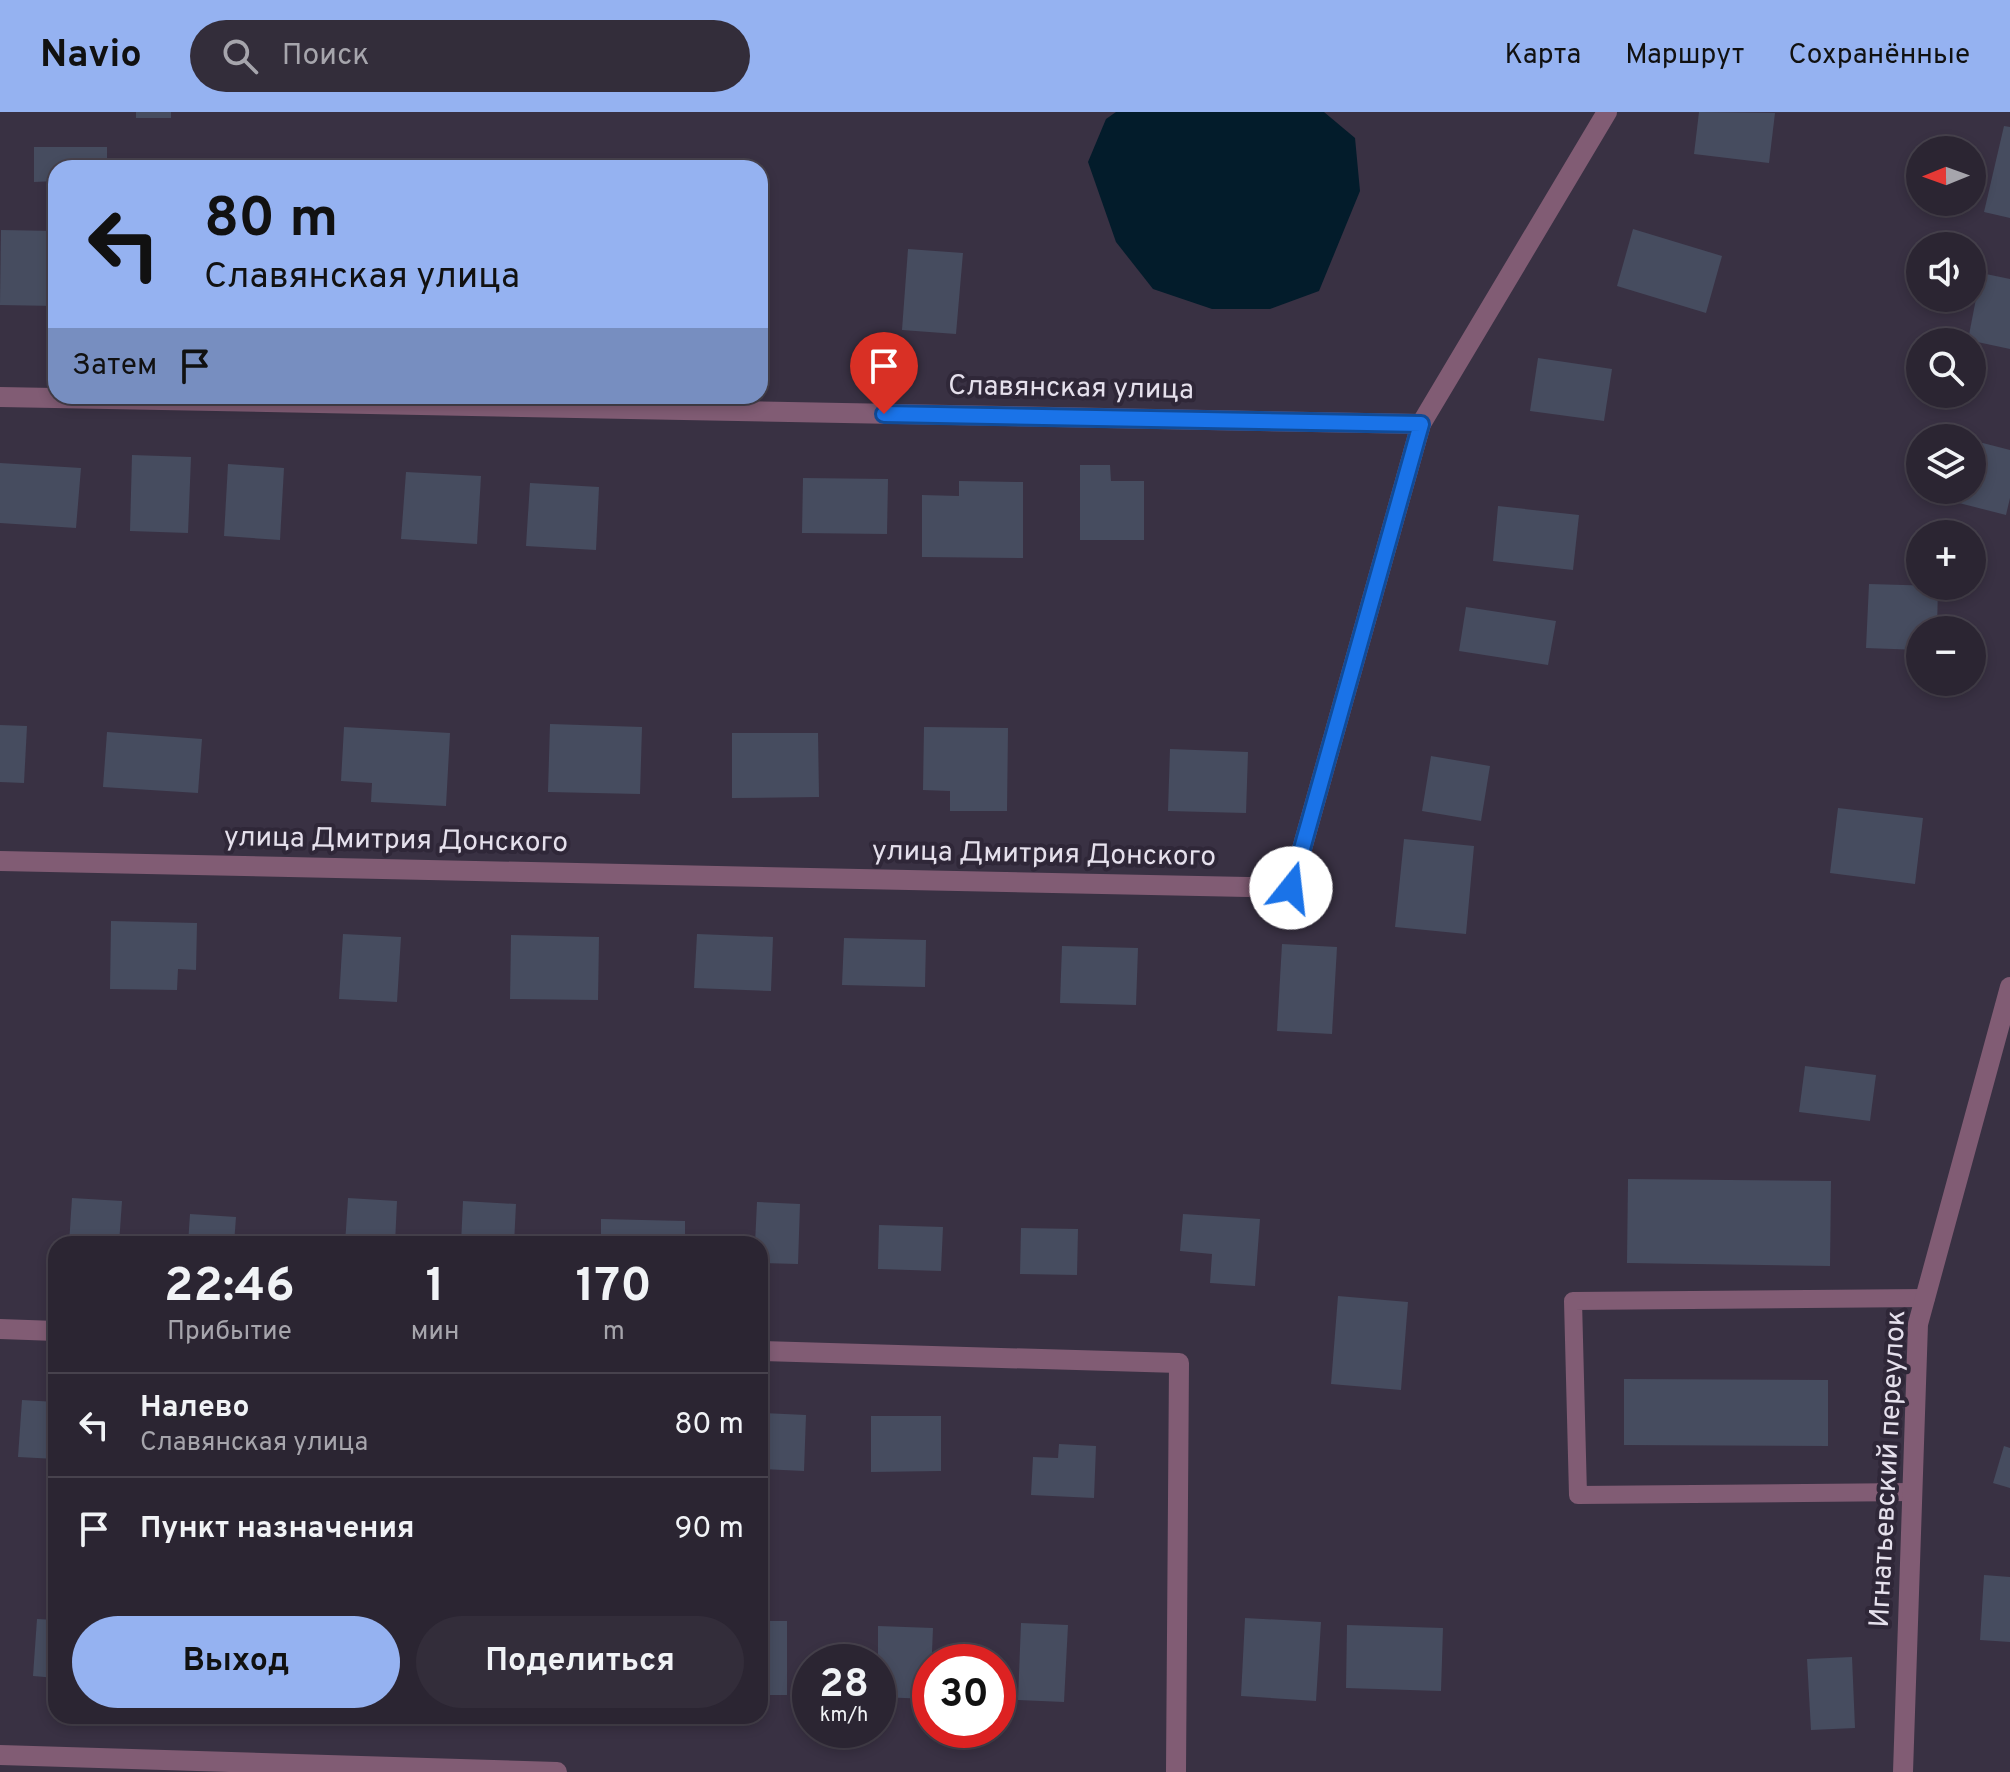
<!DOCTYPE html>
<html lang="ru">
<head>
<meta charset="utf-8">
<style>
  :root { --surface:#2b2532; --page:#332d3a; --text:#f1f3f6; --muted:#a6a5ac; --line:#47424d; --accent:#95b2f1 }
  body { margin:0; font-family:Overpass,sans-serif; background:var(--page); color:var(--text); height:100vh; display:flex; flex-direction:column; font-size:30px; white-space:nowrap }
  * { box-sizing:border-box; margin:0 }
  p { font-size:26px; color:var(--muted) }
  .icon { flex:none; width:44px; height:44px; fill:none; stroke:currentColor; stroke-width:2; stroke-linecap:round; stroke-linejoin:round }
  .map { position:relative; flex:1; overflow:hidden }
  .side { position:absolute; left:48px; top:1124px; width:720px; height:488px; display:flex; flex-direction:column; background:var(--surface); border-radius:24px; box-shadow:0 4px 12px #0003,0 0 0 2px var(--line) }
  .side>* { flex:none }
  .hud { position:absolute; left:48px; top:48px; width:720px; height:244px; border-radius:24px; box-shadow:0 4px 12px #0003,0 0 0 2px var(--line); background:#95b2f1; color:#111; overflow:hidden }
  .needle { width:52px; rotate:269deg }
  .controls { position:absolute; left:1906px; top:24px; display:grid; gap:16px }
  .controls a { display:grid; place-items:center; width:80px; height:80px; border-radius:50%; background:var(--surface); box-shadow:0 4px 12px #0003,0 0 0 2px var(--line); font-size:40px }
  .speed { position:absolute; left:792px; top:1532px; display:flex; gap:16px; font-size:40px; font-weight:700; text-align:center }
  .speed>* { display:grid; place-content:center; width:104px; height:104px; border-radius:50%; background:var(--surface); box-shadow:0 4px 12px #0003,0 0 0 2px var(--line); line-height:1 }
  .speed small { font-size:20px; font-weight:400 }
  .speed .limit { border:12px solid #d22; background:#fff; color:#111 }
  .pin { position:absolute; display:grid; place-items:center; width:68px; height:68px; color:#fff; margin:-82px -34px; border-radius:50% 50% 50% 0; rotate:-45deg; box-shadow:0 0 8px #0007 }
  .pin .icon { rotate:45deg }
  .me { position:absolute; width:88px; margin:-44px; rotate:16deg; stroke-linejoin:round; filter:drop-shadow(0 0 6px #0008) }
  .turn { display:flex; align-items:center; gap:28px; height:168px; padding:0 24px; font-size:36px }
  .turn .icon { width:104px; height:104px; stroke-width:2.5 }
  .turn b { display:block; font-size:56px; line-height:68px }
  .then { display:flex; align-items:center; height:76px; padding:0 24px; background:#0003; gap:16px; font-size:30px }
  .eta { display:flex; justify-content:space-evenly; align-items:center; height:136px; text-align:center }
  .eta b { font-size:48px; font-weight:700; line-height:56px }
  .cta { display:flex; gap:16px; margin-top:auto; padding:16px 24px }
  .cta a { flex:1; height:92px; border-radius:48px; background:var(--accent); color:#111; font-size:32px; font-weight:700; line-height:92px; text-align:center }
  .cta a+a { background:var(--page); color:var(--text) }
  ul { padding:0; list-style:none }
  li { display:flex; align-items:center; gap:24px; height:104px; padding:0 24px; border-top:2px solid var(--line) }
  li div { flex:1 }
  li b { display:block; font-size:30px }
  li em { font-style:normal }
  header { display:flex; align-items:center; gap:48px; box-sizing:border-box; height:112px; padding:0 40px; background:var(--accent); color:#111 }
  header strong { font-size:38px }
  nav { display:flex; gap:44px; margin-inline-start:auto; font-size:28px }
  .search { width:560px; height:72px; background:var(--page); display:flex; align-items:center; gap:20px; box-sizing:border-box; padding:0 28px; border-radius:44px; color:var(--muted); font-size:30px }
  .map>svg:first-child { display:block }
</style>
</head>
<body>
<header>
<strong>Navio</strong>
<div class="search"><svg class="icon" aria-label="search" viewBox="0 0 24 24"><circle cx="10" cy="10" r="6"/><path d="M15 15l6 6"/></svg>Поиск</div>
<nav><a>Карта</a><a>Маршрут</a><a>Сохранённые</a></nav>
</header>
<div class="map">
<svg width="2010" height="1660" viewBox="0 0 2010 1660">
  <rect width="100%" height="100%" fill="#393143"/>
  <polygon fill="#031c2b" points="1116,0 1324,0 1355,26 1360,79 1319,179 1270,197 1212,197 1153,177 1116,130 1088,50 1106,7"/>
  <g fill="#464c5f">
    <rect x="136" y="0" width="35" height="6"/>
    <polygon points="1699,0 1775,1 1769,51 1694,42"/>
    <polygon points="2004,14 2010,15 2010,106 1984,100"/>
    <polygon points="34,35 107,35 107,56 56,56 56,69 34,70"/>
    <polygon points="1633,117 1722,144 1706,201 1617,174"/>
    <polygon points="1,118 56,119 56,194 0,193"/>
    <polygon points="908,137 963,141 956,222 902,218"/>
    <polygon points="1981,161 2010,167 2010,237 1968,228"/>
    <polygon points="1538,246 1612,257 1604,309 1530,299"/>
    <polygon points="1975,329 2010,338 2010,386 2006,403 1959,391 1963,378 1972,378 1972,341"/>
    <polygon points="132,343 191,345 188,421 130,419"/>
    <polygon points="0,351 81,356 76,416 0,411"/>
    <polygon points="228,352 284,356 280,428 224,424"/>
    <polygon points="1080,353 1110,353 1111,369 1144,369 1144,428 1080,428"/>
    <polygon points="406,360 481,364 477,432 401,427"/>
    <polygon points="803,366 888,367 887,422 802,421"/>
    <polygon points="959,369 1023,370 1023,446 922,445 922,383 959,384"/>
    <polygon points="530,371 599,375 596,438 526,434"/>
    <polygon points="1498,394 1579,403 1573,458 1493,449"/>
    <polygon points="1869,472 1938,474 1937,518 1920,518 1920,538 1866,536"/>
    <polygon points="1466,495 1556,509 1548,553 1459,539"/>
    <polygon points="550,612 642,615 640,682 548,680"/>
    <polygon points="0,613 27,614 24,671 0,670"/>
    <polygon points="344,615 450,621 446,694 371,690 372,671 341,669"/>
    <polygon points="924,615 1008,616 1007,699 950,699 950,679 923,678"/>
    <polygon points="107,620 202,627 198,681 103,675"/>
    <polygon points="732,621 818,621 819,685 732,686"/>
    <polygon points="1170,637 1248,640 1246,701 1168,699"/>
    <polygon points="1431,644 1490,654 1481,709 1422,699"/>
    <polygon points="1838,696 1923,706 1915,772 1830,761"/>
    <polygon points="1404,727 1474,734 1466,822 1395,815"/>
    <polygon points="111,809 197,811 196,858 178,857 177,878 110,877"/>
    <polygon points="343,822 401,825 397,890 339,887"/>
    <polygon points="697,822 773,825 771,879 694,876"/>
    <polygon points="511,823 599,825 598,888 510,887"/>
    <polygon points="844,826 926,828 925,875 842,873"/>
    <polygon points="1282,832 1337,835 1332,922 1277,919"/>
    <polygon points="1062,834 1138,836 1136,893 1060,891"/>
    <polygon points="1805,954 1876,963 1870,1009 1799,1000"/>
    <polygon points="1628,1067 1831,1069 1830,1154 1627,1151"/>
    <polygon points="72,1086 122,1089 119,1132 69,1132"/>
    <polygon points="348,1086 397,1089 395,1132 345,1132"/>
    <polygon points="463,1089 516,1092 514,1132 461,1132"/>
    <polygon points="757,1090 800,1092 798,1152 760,1151 760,1132 755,1132"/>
    <polygon points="190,1102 236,1105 234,1132 188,1132"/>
    <polygon points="1183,1102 1260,1107 1255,1174 1210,1171 1212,1142 1180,1139"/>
    <polygon points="601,1107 685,1109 685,1132 601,1132"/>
    <polygon points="879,1113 943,1115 941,1159 878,1157"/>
    <polygon points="1021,1116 1078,1117 1077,1163 1020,1162"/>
    <polygon points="1338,1184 1408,1190 1401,1278 1331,1272"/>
    <polygon points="1624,1267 1828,1268 1828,1334 1624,1333"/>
    <polygon points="22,1288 56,1290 56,1347 18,1345"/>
    <polygon points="763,1301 806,1303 804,1359 760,1357"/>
    <polygon points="871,1304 941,1304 941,1359 871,1360"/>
    <polygon points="1059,1332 1096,1334 1094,1386 1031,1383 1033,1345 1058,1346"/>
    <polygon points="2004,1334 2010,1336 2010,1376 1993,1371"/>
    <polygon points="1984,1463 2010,1465 2010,1530 1980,1528"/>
    <polygon points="1245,1506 1321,1510 1316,1589 1241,1584"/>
    <polygon points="37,1507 56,1508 56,1566 33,1564"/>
    <rect x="760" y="1509" width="27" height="74"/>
    <polygon points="1021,1511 1068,1513 1064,1590 1018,1588"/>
    <polygon points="1347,1513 1443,1516 1441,1579 1346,1576"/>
    <polygon points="878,1514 933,1516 930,1587 878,1585"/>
    <polygon points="1852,1545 1855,1616 1811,1618 1807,1547"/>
  </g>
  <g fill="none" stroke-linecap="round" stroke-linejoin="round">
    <polyline stroke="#815c74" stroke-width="18" points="1913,1380 1578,1383 1573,1189 1926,1186"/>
    <g stroke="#815c74" stroke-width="20">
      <polyline points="0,285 1421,312"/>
      <polyline points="0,749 1291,776 1421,312 1607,0"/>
      <polyline points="0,1217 56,1219"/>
      <polyline points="760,1239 1179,1251 1176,1660"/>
      <polyline points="0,1643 557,1660"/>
      <polyline points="1903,1660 1918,1212 2010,875"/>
    </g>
  </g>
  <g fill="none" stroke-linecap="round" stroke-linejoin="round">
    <g stroke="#114b97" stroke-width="20">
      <polyline id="route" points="884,302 1421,312 1291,776"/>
    </g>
    <use href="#route" stroke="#1a73e8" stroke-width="14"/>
  </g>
  <g text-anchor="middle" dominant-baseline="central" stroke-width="8" stroke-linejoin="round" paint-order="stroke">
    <g font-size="28" fill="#e5e0ec" stroke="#2f2738">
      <text transform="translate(1071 277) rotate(1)">Славянская улица</text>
      <text transform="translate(396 729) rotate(1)">улица Дмитрия Донского</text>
      <text transform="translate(1044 743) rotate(1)">улица Дмитрия Донского</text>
      <text transform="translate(1889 1357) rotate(-87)">Игнатьевский переулок</text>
    </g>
  </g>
</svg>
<div class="controls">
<a><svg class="needle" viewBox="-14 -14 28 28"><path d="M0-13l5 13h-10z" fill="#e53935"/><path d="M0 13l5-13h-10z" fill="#a6a5ac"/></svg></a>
<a><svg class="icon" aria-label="sound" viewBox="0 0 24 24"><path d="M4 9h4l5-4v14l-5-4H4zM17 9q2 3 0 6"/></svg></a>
<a><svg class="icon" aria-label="search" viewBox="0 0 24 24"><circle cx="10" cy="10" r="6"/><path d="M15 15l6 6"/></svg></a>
<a><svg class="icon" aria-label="layers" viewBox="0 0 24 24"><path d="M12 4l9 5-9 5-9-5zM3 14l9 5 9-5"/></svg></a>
<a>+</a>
<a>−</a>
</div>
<div class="speed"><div>28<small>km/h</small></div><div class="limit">30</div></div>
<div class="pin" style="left:884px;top:302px;background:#d93025"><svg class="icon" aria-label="arrive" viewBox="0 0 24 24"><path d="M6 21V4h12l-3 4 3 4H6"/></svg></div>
<svg class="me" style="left:1291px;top:776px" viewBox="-20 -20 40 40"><circle r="19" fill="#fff"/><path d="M0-13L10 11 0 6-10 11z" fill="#1a73e8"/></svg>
<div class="hud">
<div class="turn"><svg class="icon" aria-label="left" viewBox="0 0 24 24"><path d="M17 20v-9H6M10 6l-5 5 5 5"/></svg><div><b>80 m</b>Славянская улица</div></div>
<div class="then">Затем<svg class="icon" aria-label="arrive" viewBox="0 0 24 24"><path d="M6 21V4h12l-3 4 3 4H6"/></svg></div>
</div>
<section class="side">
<div class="eta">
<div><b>22:46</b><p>Прибытие</p></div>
<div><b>1</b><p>мин</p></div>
<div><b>170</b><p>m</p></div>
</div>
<ul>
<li><svg class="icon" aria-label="left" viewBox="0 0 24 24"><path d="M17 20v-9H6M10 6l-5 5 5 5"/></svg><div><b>Налево</b><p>Славянская улица</p></div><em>80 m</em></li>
<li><svg class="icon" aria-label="arrive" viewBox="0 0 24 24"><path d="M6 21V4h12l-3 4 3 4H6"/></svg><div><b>Пункт назначения</b></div><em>90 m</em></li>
</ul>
<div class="cta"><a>Выход</a><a>Поделиться</a></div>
</section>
</div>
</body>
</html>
